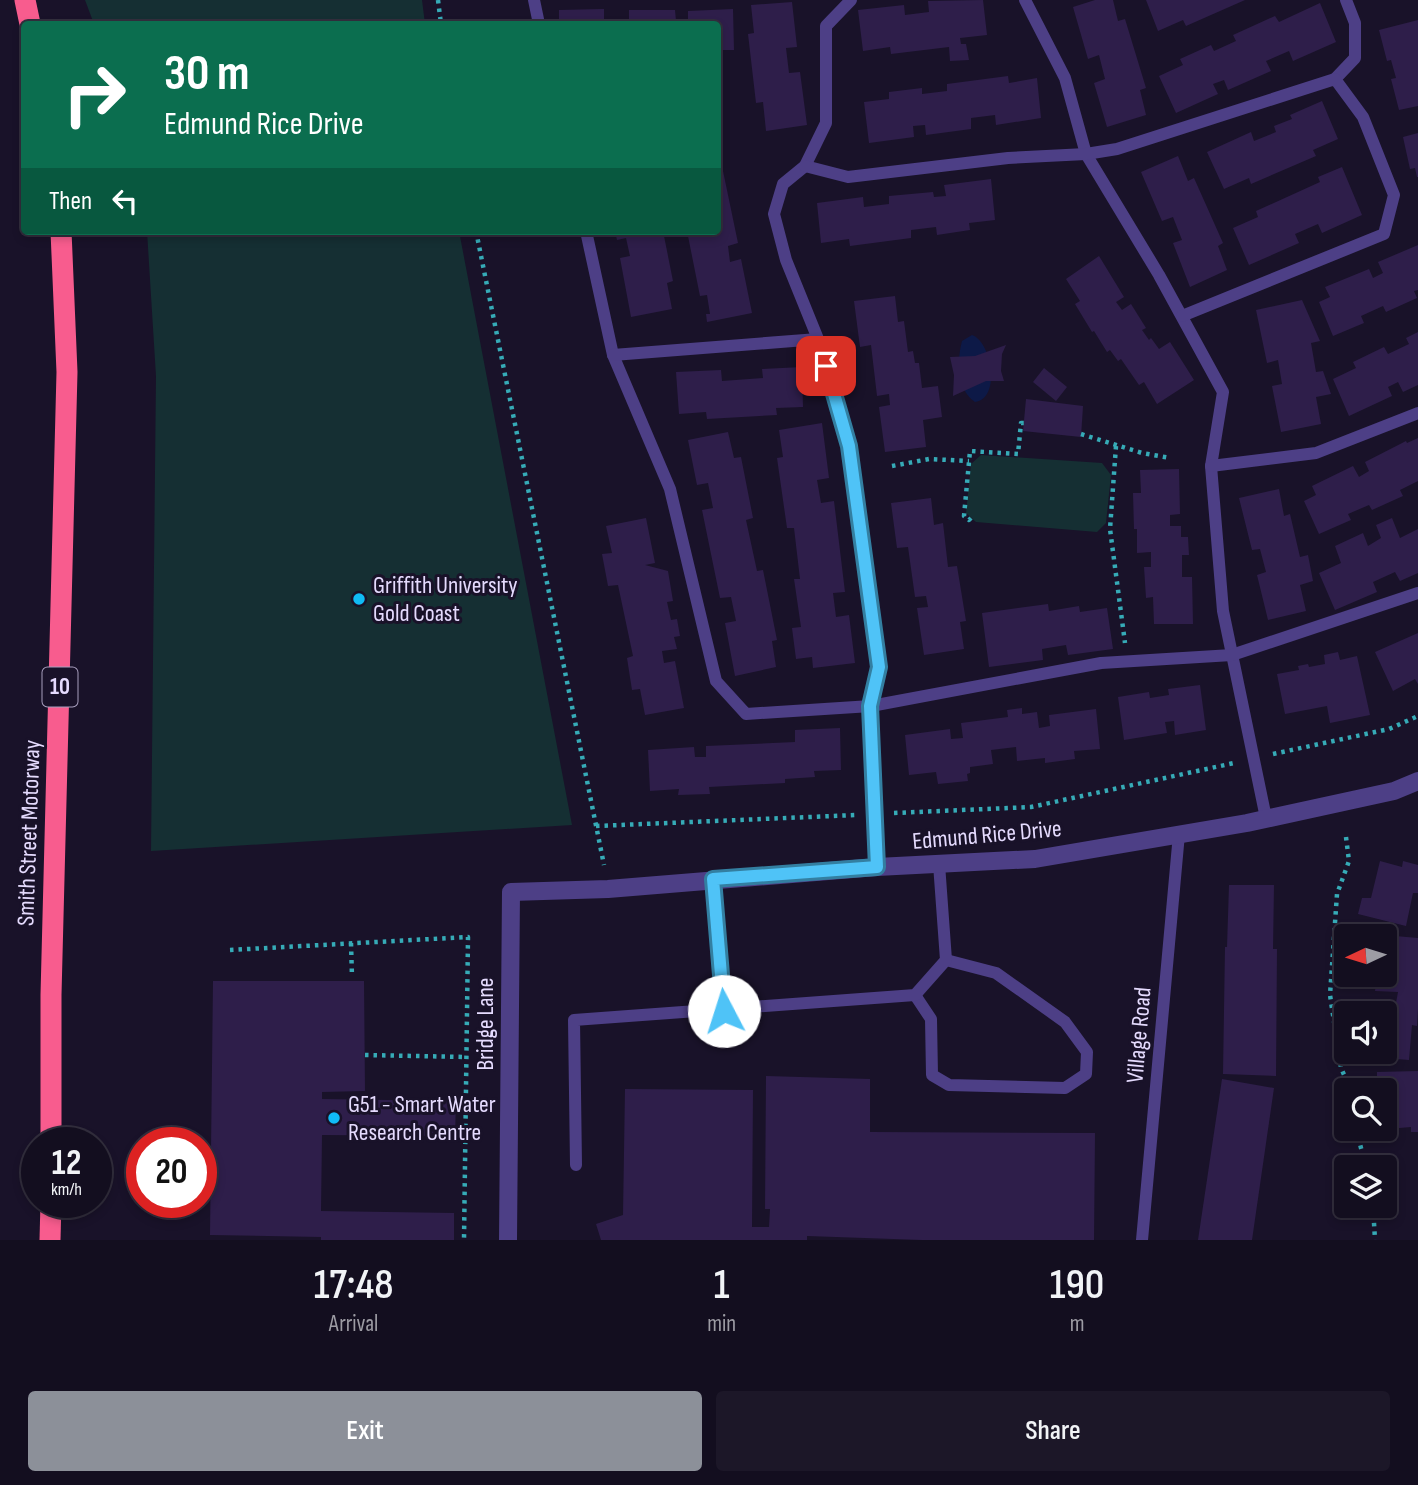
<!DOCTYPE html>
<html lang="en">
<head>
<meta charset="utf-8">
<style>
  :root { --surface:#130e1f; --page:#1c1728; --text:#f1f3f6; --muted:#9d9ca4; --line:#322e3d; --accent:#8c9099 }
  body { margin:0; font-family:"Sofia Sans Condensed",sans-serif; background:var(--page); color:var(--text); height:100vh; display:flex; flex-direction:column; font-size:26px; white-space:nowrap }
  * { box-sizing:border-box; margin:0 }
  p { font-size:23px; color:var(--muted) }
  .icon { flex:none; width:38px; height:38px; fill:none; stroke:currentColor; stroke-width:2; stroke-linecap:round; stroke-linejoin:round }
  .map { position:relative; height:1240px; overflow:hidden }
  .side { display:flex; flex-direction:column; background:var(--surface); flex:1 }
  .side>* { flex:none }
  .hud { position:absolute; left:21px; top:21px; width:700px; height:214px; border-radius:7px; box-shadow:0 4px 10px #0003,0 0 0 2px var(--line); background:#0b6e4f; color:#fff; overflow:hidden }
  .needle { width:46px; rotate:266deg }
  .tools { position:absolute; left:1334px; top:924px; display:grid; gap:14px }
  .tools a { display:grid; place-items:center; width:63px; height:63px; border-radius:7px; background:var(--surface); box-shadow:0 4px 10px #0003,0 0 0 2px var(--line); font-size:35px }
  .speed { position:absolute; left:21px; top:1127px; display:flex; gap:14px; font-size:35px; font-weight:700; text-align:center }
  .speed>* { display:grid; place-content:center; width:91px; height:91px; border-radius:50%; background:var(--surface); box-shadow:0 4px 10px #0003,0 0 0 2px var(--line); line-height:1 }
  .speed small { font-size:18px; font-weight:400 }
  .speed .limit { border:10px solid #d22; background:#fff; color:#111 }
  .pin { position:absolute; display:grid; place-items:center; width:60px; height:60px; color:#fff; margin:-30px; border-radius:14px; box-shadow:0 4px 10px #0006 }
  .me { position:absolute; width:77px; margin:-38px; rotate:355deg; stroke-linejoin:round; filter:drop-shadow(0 0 5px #0008) }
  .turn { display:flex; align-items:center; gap:24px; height:147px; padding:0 28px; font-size:32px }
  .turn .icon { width:91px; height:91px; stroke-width:2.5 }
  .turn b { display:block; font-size:49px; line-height:60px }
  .then { display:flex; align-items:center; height:66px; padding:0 28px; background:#0003; gap:14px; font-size:26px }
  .eta { display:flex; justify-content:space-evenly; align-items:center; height:119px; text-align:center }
  .eta b { font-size:42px; font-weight:600; line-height:49px }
  .primary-button { display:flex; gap:14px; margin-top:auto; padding:14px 28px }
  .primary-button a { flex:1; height:80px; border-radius:7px; background:var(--accent); color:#fff; font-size:28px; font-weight:600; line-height:80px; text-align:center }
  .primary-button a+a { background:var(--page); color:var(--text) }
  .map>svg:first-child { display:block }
</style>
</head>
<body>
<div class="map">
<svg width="1418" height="1240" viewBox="0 0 1418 1240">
  <rect width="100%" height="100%" fill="#191229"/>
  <g fill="#152f33">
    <polygon points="85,0 422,0 425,24 94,24"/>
    <polygon points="147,231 459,231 572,825 151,851 156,376"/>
    <polygon points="981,455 1102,463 1111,475 1106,523 1097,532 976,522 966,513 971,464"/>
  </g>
  <path fill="#0d1947" d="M 972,335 C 992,342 1001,399 975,402 C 956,389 957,360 962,341 Z"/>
  <g fill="#2e1e4a">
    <polygon points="983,0 987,35 960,38 961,44 966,44 969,60 950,61 949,47 891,54 890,47 863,51 858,10 904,5 905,15 929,12 928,1"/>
    <polygon points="1095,0 1113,0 1118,21 1125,19 1146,88 1140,90 1146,115 1107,127 1094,83 1105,79 1099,55 1088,59 1073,7"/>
    <polygon points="1146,0 1245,0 1186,26 1183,20 1158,31"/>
    <polygon points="792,2 797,47 786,48 789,73 800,72 807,125 766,131 763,102 756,103 748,34 754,33 751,5"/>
    <polygon points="1320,3 1336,42 1293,61 1289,51 1266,61 1271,71 1228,90 1224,80 1213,84 1218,94 1176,113 1159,76 1183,65 1180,59 1211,45 1214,51 1236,41 1233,35 1275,16 1279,22"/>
    <polygon points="604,9 604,21 629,21 629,10 675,10 676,21 688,21 688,11 733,9 734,50 718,50 718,24 559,24 559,10"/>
    <polygon points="1418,20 1418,106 1399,110 1391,79 1396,78 1391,60 1387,61 1379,30"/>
    <polygon points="1008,76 1009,83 1037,78 1041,118 996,125 995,115 971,118 971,129 926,135 925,125 913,126 914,137 869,143 864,102 889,99 889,92 922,88 922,94 947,91 947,84"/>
    <polygon points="1322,101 1338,139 1313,150 1316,156 1251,184 1249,178 1224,189 1207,152 1251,132 1254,141 1276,132 1274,126 1292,119 1290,115"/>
    <polygon points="1418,133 1418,177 1417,177 1415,168 1410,169 1403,137"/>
    <polygon points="718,147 738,243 728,246 730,262 741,259 752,313 707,322 706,314 710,314 707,295 700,296 687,231 718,231"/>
    <polygon points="1178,156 1188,181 1194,178 1223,243 1218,246 1227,270 1190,287 1173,243 1182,240 1173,217 1162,221 1141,172"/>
    <polygon points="1342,167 1362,215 1322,233 1318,224 1295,234 1299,243 1249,265 1233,228 1258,217 1256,211 1320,182 1318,177"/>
    <polygon points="991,179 995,220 969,223 970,230 937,235 936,227 911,230 911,238 850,246 849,239 821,243 817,203 863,197 864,207 889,204 889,196 933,192 934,197 946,196 944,185"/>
    <polygon points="615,231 663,231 673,281 667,283 672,309 631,317 620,258 630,256 626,238 617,240"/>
    <polygon points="1418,245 1418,290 1414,291 1417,298 1386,312 1383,306 1361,316 1364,323 1333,336 1319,302 1330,297 1325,287 1369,269 1373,278 1383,273 1378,262"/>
    <polygon points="1099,256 1124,297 1116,302 1122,310 1131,304 1146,328 1142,330 1149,340 1151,338 1159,349 1170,342 1194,380 1157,404 1144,382 1139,385 1121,359 1118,361 1110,350 1107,352 1094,331 1092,332 1075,304 1080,301 1066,279"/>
    <polygon points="895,296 898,322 904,321 908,352 913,351 915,363 919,363 922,388 938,386 942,417 923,420 926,447 885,452 879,407 890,405 889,394 877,396 871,345 860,347 854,301"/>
    <polygon points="1302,300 1320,341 1311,343 1316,372 1323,371 1331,394 1316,397 1321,424 1281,432 1272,386 1282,384 1278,360 1267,363 1256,310"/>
    <polygon points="1418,332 1418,385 1403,392 1398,382 1388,387 1392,396 1349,416 1333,379 1356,368 1353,362 1384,347 1388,354 1409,344 1406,338"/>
    <polygon points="1006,345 1002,354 1001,371 1004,381 986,381 953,396 954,375 950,357 975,356"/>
    <polygon points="802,367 803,407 776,408 777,415 707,419 706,412 679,414 676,372 721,370 722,381 763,378 762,369"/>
    <polygon points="1044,368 1067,387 1056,401 1033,382"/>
    <polygon points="1026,399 1083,406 1081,437 1023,431"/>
    <polygon points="822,423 829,478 817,480 821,503 834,501 845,592 833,593 836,617 849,615 855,663 813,668 812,657 796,659 792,628 801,627 794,579 800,579 794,528 787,528 777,458 783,457 779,430"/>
    <polygon points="728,432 734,458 741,457 753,518 746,520 757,571 763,570 777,640 772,641 776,667 735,676 725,623 736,621 731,597 720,598 702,510 713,508 708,483 697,485 688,440"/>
    <polygon points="1418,438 1418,481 1400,490 1403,496 1372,510 1369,505 1348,514 1351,520 1319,534 1304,501 1316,495 1312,486 1353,466 1359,477 1369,471 1365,462 1406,441 1407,443"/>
    <polygon points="1179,469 1180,514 1170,515 1170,526 1181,526 1181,537 1188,537 1189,555 1182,555 1182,577 1192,577 1193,624 1154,624 1153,597 1146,598 1144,567 1151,567 1151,552 1137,553 1137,529 1134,529 1133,493 1141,493 1140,470"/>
    <polygon points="1279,489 1284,516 1290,514 1300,557 1308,555 1313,581 1300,585 1306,611 1268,620 1257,575 1266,572 1260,549 1252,550 1239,498"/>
    <polygon points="931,498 934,525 943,523 948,567 957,566 966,621 960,622 964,649 924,655 917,608 928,607 926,596 915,597 908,547 897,548 891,503"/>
    <polygon points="646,518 655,563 645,565 668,571 673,601 667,602 671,620 677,619 680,636 674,637 677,649 662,651 664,663 675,661 684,708 645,715 640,689 632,690 627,658 633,656 618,585 608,586 602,554 612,553 606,526"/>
    <polygon points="1392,518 1400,538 1418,529 1418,573 1400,581 1395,572 1373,582 1377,592 1335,610 1319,573 1341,563 1335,546 1363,533 1368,546 1381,538 1376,525"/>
    <polygon points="1048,604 1049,611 1079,606 1080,612 1107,608 1113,649 1068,655 1066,645 1042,649 1043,660 989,667 982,613"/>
    <polygon points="1418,633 1418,684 1415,679 1393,691 1375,652"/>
    <polygon points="1338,652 1340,660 1357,656 1370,715 1330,723 1327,706 1285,714 1277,674 1299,670 1298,666 1308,664 1309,667 1325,664 1324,655"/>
    <polygon points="1200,685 1206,730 1175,735 1174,721 1165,722 1167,733 1124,740 1118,697 1149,692 1150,698 1169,695 1168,689"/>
    <polygon points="1022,708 1022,714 1037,712 1039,728 1050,726 1049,715 1096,709 1100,749 1074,751 1075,759 1045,763 1045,758 1017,761 1016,747 991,750 993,764 970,767 970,773 967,774 968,781 938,784 936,772 909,775 905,735 950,729 951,739 963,738 961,723 1008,717 1007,710"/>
    <polygon points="840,728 841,770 814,771 815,777 785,779 785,783 709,787 710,794 678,795 679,789 650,791 648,750 694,747 695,757 706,757 706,746 795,742 795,730"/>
    <polygon points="1380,861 1402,867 1403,861 1418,865 1418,893 1413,893 1406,926 1358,914 1362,898 1371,898"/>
    <polygon points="1229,885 1274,885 1273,949 1277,949 1276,1076 1223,1074 1225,947 1227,947"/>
    <polygon points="1384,935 1418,938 1418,1009 1417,1026 1412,1025 1409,1060 1360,1056 1361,1052 1384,1052 1384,1013 1373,1013 1374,1000 1396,1003 1398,992 1375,991 1377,975 1384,975"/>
    <polygon points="213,981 364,981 365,1091 322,1092 322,1099 456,1101 455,1136 322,1135 321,1211 454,1213 454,1240 321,1240 321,1237 210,1235"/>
    <polygon points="1418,1071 1418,1132 1411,1132 1411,1127 1388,1129 1386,1090 1377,1090 1377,1072"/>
    <polygon points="766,1076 870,1079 870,1132 1095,1133 1094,1240 922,1240 807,1236 807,1240 601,1240 596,1224 623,1215 625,1089 753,1090 752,1227 769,1227 770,1209 765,1209"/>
    <polygon points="1222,1079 1274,1088 1252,1240 1198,1240"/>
  </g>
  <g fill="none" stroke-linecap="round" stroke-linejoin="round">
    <g stroke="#36abb7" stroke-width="4.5" stroke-dasharray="3.5 5" stroke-linecap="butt">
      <polyline points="438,0 441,24"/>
      <polyline points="476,231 604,865"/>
      <polyline points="1081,434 1142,453 1170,458"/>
      <polyline points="1116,446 1110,529 1125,643"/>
      <polyline points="892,466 929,459 969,461"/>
      <polyline points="971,518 969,520 964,516 970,451 1018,454 1021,423 1024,423"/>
      <polyline points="1273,754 1389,729 1418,716"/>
      <polyline points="894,813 1031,807 1234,763"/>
      <polyline points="596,826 857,815"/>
      <polyline points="1346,837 1349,861 1337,894 1330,995 1341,1068 1351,1090"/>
      <polyline points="351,943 352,977"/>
      <polyline points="230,950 468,937 464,1240"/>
      <polyline points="365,1055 467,1057"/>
      <polyline points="1356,1129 1366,1167"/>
      <polyline points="1373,1206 1375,1240"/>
    </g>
    <g stroke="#4d3f86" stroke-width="12">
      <polyline points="534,0 539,24"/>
      <polyline points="851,0 826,26 826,123 805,166 783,184 774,214 786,260 818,339 849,446 879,667 871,706 877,867"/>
      <polyline points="1025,0 1065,78 1086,154 1159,275 1223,392 1211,466 1223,611 1266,818"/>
      <polyline points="1335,79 1355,58 1355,23 1346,0"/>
      <polyline points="805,166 848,177 1008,158 1086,154 1117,149 1335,79 1363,117 1394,195 1384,234 1182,316"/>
      <polyline points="586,231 613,355 670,489 716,681 746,714 871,706 1101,663 1232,655 1418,593"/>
      <polyline points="613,355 818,339"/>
      <polyline points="1211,466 1316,453 1418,413"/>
      <polyline points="713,879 724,1011"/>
      <polyline points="915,995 931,1019 932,1075 949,1085 1065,1088 1086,1074 1087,1052 1065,1022 996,973 946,960"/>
      <polyline points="576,1165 574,1020 915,995 946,960 939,864"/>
      <polyline points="1142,1240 1179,834"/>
    </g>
    <polyline stroke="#4d3f86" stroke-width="18" points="508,1240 511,892 608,889 877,867 1035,859 1247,823 1394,791 1418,781"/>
    <g stroke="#f85c8e" stroke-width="21">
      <polyline points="25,0 30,24"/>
      <polyline points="51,1143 51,995 67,372 61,231"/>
      <polyline points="50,1240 51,1202"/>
    </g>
  </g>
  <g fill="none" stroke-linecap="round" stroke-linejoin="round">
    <g stroke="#337fa1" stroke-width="18">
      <polyline id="route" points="724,1011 713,879 877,867 870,706 879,667 849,446 826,366"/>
    </g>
    <use href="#route" stroke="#4fc3f7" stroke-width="12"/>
  </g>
  <g fill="#10bbf5" stroke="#191229" stroke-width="2.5">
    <circle cx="359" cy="599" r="7"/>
    <circle cx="334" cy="1118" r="7"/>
  </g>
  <g text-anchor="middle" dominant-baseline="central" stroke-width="6" stroke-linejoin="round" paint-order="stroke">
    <rect fill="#191229" stroke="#a89fbe" stroke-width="2" x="42.5" y="667.5" width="35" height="39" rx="5"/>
    <g font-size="23" font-weight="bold" fill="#e5dbfe">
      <text x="60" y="687">10</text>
    </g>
    <g font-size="24" fill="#e5dbfe" stroke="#191229" text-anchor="start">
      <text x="373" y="585">Griffith University<tspan x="373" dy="28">Gold Coast</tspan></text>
      <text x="348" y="1104">G51 - Smart Water<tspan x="348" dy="28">Research Centre</tspan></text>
    </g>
    <g font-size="24" fill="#e5dbfe" stroke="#191229">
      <text transform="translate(29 833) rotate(-88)">Smith Street Motorway</text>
      <text transform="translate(987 835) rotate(-5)">Edmund Rice Drive</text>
      <text transform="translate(485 1024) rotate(-90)">Bridge Lane</text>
      <text transform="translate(1139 1035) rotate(-85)">Village Road</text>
    </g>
  </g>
</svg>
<div class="tools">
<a><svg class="needle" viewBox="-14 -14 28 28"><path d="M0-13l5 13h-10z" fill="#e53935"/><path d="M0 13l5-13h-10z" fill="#9d9ca4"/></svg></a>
<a><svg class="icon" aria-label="sound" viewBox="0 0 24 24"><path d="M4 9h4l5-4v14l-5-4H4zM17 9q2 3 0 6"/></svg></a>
<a><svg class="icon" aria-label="search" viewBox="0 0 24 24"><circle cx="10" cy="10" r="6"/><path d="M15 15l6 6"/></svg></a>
<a><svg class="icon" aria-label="layers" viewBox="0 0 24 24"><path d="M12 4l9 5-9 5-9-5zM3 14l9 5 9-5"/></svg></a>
</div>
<div class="speed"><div>12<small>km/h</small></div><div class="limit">20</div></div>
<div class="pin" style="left:826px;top:366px;background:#d93025"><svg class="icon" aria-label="arrive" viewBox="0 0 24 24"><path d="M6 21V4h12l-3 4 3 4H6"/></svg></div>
<svg class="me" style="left:724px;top:1011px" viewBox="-20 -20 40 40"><circle r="19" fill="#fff"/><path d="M0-13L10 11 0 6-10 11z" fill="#4fc3f7"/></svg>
<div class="hud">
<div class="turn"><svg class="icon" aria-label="right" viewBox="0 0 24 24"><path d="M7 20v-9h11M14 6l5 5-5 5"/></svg><div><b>30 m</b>Edmund Rice Drive</div></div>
<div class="then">Then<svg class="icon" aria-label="left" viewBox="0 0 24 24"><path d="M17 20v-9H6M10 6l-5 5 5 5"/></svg></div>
</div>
</div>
<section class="side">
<div class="eta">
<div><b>17:48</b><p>Arrival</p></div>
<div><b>1</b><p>min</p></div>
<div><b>190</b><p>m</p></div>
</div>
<div class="primary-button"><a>Exit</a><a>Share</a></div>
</section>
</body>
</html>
